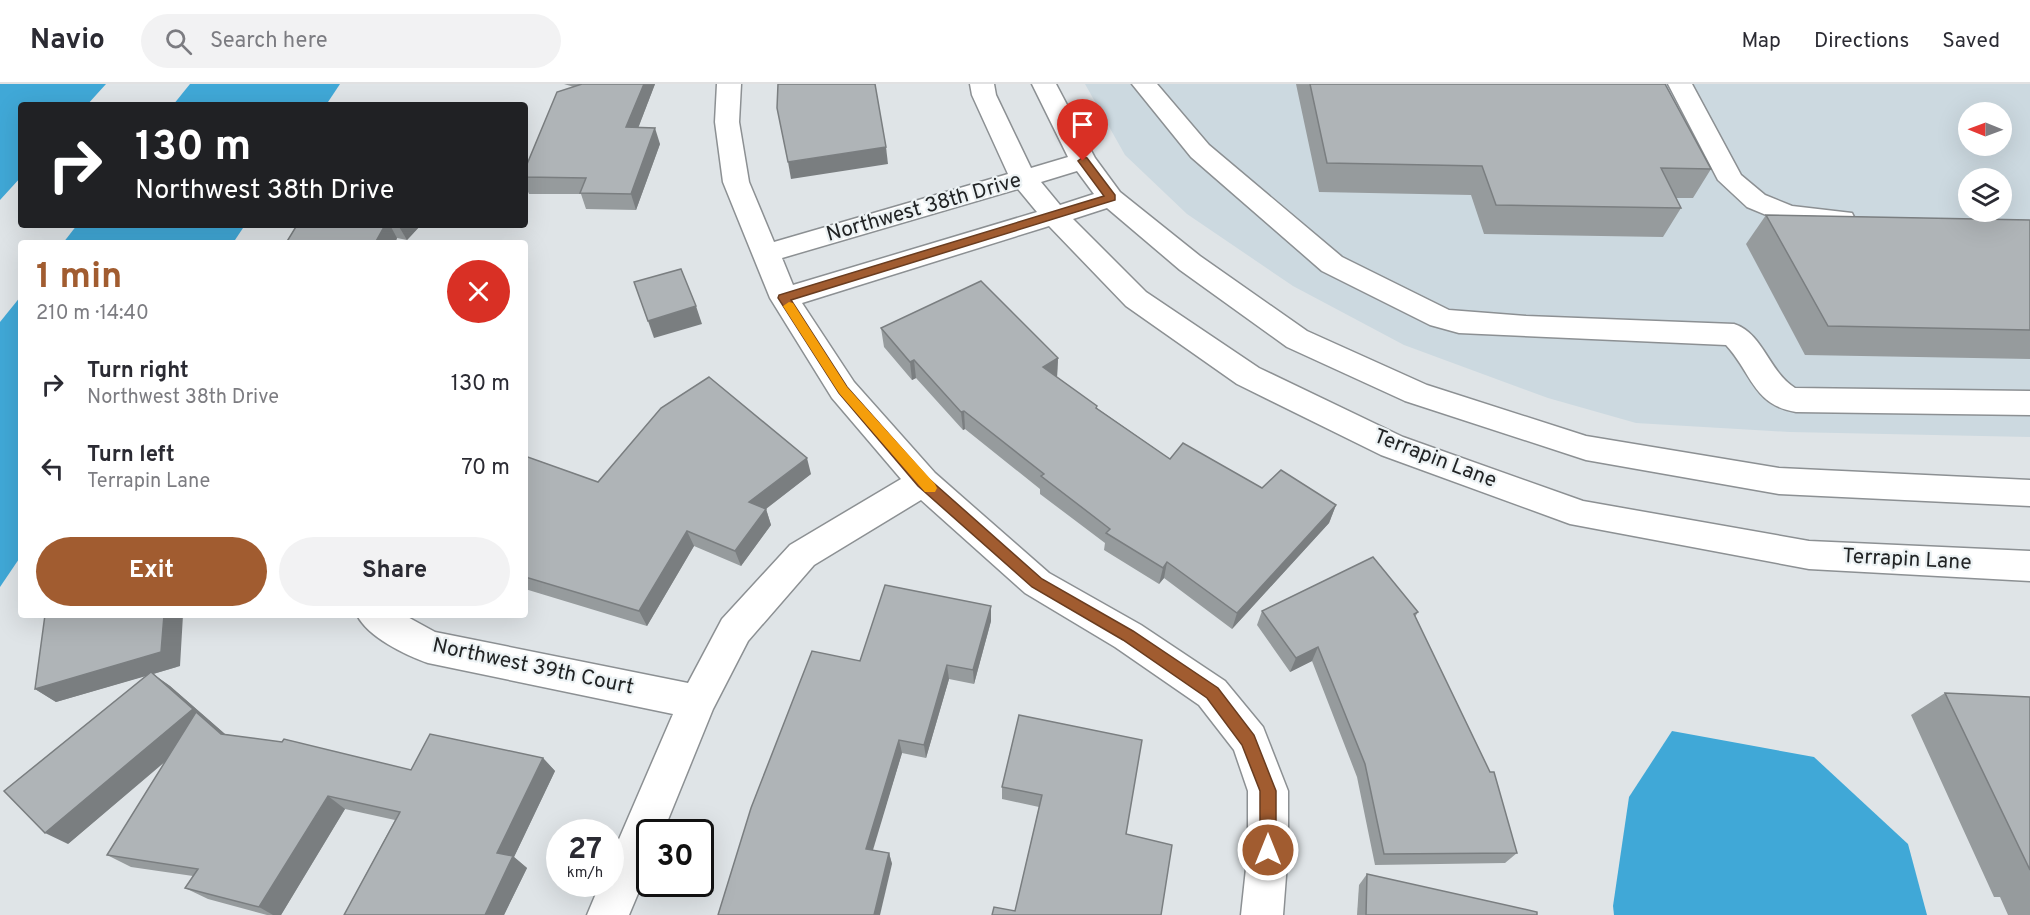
<!DOCTYPE html>
<html lang="en">
<head>
<meta charset="utf-8">
<style>
  :root { --surface:#fff; --page:#f2f2f3; --text:#2b2b33; --muted:#7c7c81; --line:#e1e1e2; --accent:#a15c30 }
  body { margin:0; font-family:Overpass,sans-serif; background:var(--page); color:var(--text); height:100vh; display:flex; flex-direction:column; font-size:22px; white-space:nowrap }
  * { box-sizing:border-box; margin:0 }
  p { font-size:20px; color:var(--muted) }
  .icon { flex:none; width:33px; height:33px; fill:none; stroke:currentColor; stroke-width:2; stroke-linecap:round; stroke-linejoin:round }
  .map { position:relative; flex:1; overflow:hidden }
  .sheet { position:absolute; left:18px; top:156px; width:510px; height:378px; display:flex; flex-direction:column; background:var(--surface); border-radius:6px; box-shadow:0 6px 24px #0002 }
  .sheet>* { flex:none }
  .banner { position:absolute; left:18px; top:18px; width:510px; height:126px; border-radius:6px; box-shadow:0 6px 24px #0002; background:#202124; color:#fff; overflow:hidden }
  .needle { width:39px; rotate:271deg }
  .fabs { position:absolute; left:1958px; top:18px; display:grid; gap:12px }
  .fabs a { display:grid; place-items:center; width:54px; height:54px; border-radius:50%; background:var(--surface); box-shadow:0 6px 24px #0002; font-size:30px }
  .speed { position:absolute; left:546px; top:735px; display:flex; gap:12px; font-size:30px; font-weight:700; text-align:center }
  .speed>* { display:grid; place-content:center; width:78px; height:78px; border-radius:50%; background:var(--surface); box-shadow:0 6px 24px #0002; line-height:1 }
  .speed small { font-size:15px; font-weight:400 }
  .speed .limit { border:3px solid #111; border-radius:9px; background:#fff; color:#111 }
  .pin { position:absolute; display:grid; place-items:center; width:51px; height:51px; color:#fff; margin:-62px -26px; border-radius:50% 50% 50% 0; rotate:-45deg; box-shadow:0 0 6px #0007 }
  .pin .icon { rotate:45deg }
  .me { position:absolute; width:66px; margin:-33px; rotate:0deg; stroke-linejoin:round; filter:drop-shadow(0 0 4px #0008) }
  .turn { display:flex; align-items:center; gap:21px; height:126px; padding:0 18px; font-size:27px }
  .turn .icon { width:78px; height:78px; stroke-width:2.5 }
  .turn b { display:block; font-size:42px; line-height:51px }
  .round { display:grid; place-items:center; flex:none; width:63px; height:63px; border-radius:32px; background:var(--page) }
  .overview { display:flex; align-items:center; justify-content:space-between; height:102px; padding:0 18px }
  h1 { font-size:36px; font-weight:700; line-height:45px; color:var(--accent) }
  .cta { display:flex; gap:12px; margin-top:auto; padding:12px 18px }
  .cta a { flex:1; height:69px; border-radius:36px; background:var(--accent); color:#fff; font-size:24px; font-weight:700; line-height:69px; text-align:center }
  .cta a+a { background:var(--page); color:var(--text) }
  ul { padding:0; list-style:none }
  li { display:flex; align-items:center; gap:18px; height:84px; padding:0 18px }
  li div { flex:1 }
  li b { display:block; font-size:22px }
  li em { font-style:normal }
  header { display:flex; align-items:center; gap:36px; box-sizing:border-box; height:84px; padding:0 30px; background:var(--surface); border-bottom:2px solid var(--line) }
  header strong { font-size:28px }
  nav { display:flex; gap:33px; margin-inline-start:auto; font-size:21px }
  .search { width:420px; height:54px; background:var(--page); display:flex; align-items:center; gap:15px; box-sizing:border-box; padding:0 21px; border-radius:33px; color:var(--muted); font-size:22px }
  .map>svg:first-child { display:block }
</style>
</head>
<body>
<header>
<strong>Navio</strong>
<div class="search"><svg class="icon" aria-label="search" viewBox="0 0 24 24"><circle cx="10" cy="10" r="6"/><path d="M15 15l6 6"/></svg>Search here</div>
<nav><a>Map</a><a>Directions</a><a>Saved</a></nav>
</header>
<div class="map">
<svg width="2030" height="831" viewBox="0 0 2030 831">
  <rect width="100%" height="100%" fill="#dfe4e7"/>
  <path fill="#ccd9e0" fill-rule="evenodd" d="M 1085,0 L 2030,0 L 2030,353 L 1790,348 L 1636,339 L 1548,314 L 1404,261 L 1293,202 L 1187,130 L 1125,71 ZM 1968,28 L 2001,28 L 2001,62 L 1968,62 ZM 1968,94 L 2001,94 L 2001,128 L 1968,128 Z"/>
  <g fill="#40a8d7">
    <polygon points="0,0 106,0 87,21 21,21 21,93 0,116"/>
    <polygon points="190,0 340,0 326,21 173,21"/>
    <polygon points="77,141 245,141 233,159 63,159"/>
    <polygon points="21,212 21,472 0,503 0,238"/>
    <polygon points="1672,647 1814,673 1908,760 1927,831 1614,831 1613,822 1629,713"/>
  </g>
  <g fill="none" stroke-linecap="round" stroke-linejoin="round">
    <g stroke="#8c9093" stroke-width="3">
      <g id="minor">
        <path d="M 717,0 L 741,0 L 739,38 L 749,98 L 774,158 L 1008,90 L 972,11 L 970,0 L 994,0 L 996,11 L 1031,84 L 1068,73 L 1032,0 L 1056,0 L 1095,74 L 1120,108 L 1200,172 L 1307,247 L 1427,301 L 1586,352 L 1779,384 L 2030,396 L 2030,422 L 1779,410 L 1586,376 L 1405,317 L 1287,263 L 1180,186 L 1107,124 L 1073,135 L 1146,208 L 1259,284 L 1403,353 L 1583,417 L 1809,457 L 2030,467 L 2030,497 L 1809,485 L 1570,440 L 1381,371 L 1237,300 L 1126,222 L 1049,142 L 802,219 L 854,298 L 935,389 L 1049,489 L 1141,541 L 1225,597 L 1263,643 L 1288,707 L 1288,766 L 1283,831 L 1241,831 L 1248,766 L 1248,707 L 1234,666 L 1199,621 L 1115,563 L 1025,509 L 921,416 L 814,481 L 748,557 L 713,625 L 663,748 L 650,748 L 650,781 L 629,831 L 587,831 L 600,800 L 610,800 L 610,776 L 673,630 L 428,579 C 405,571 368,553 357,531 L 404,531 L 435,548 L 688,599 L 722,535 L 790,461 L 901,395 L 832,314 L 770,214 L 723,98 L 715,38 ZM 1077,87 L 1094,110 L 1060,121 L 1041,98 ZM 1018,105 L 1037,128 L 793,201 L 782,174 Z"/>
        <path d="M 1132,0 L 1157,0 L 1209,61 L 1342,173 L 1449,226 L 1526,232 L 1734,240 C 1763,249 1769,288 1795,304 L 2030,307 L 2030,331 L 1796,328 C 1753,321 1752,289 1726,261 L 1459,249 L 1430,241 L 1322,187 L 1191,73 Z"/>
        <polygon points="1668,0 1692,0 1741,91 1765,111 1792,122 1852,129 1855,135 1852,141 1842,144 1788,140 1747,123 1718,96"/>
      </g>
    </g>
    <use href="#minor" fill="#fff" fill-rule="evenodd"/>
  </g>
  <g fill="#969b9d">
    <polygon points="564,0 655,0 638,44 660,60 636,126 586,125 581,110 529,110 525,101 525,85 574,3"/>
    <polygon points="1296,0 1665,0 1711,85 1693,114 1676,114 1681,124 1663,153 1484,150 1471,111 1319,108"/>
    <polygon points="1766,131 2030,136 2030,275 1805,271 1746,160"/>
    <polygon points="297,141 421,141 407,156 397,154 395,159 286,159"/>
    <polygon points="881,244 1058,274 1057,293 1097,324 1170,375 1262,404 1336,421 1329,439 1232,545 1164,494 1159,500 1104,466 1105,459 1040,410 1040,405 965,345 963,346 916,294 912,296 884,263"/>
    <polygon points="525,372 598,398 811,390 766,425 771,441 741,482 694,462 647,542 525,505"/>
    <polygon points="1262,527 1418,528 1415,533 1517,769 1505,779 1375,781 1357,693 1312,577 1290,588 1257,541"/>
    <polygon points="991,537 974,600 949,595 926,674 902,669 872,766 889,769 892,780 718,831 860,577"/>
    <polygon points="180,582 153,590 170,602 225,650 411,686 543,674 555,687 514,773 527,784 504,831 344,831 395,736 345,725 281,831 267,831 208,815 185,804 193,792 131,783 107,771 166,677 68,760 148,591 56,618 35,605"/>
    <polygon points="1945,609 2030,613 2030,831 2008,831 2000,813 1994,813 1911,631"/>
    <polygon points="1019,631 1126,750 1015,827 1039,723 1002,715 1002,703"/>
    <polygon points="1367,790 1537,831 1357,831 1359,801"/>
  </g>
  <g fill="#7a7e80">
    <polygon points="644,0 655,0 632,60 626,43"/>
    <polygon points="655,44 660,60 636,126 631,110"/>
    <polygon points="886,63 888,80 791,95 788,78"/>
    <polygon points="385,141 390,141 397,154 395,159 375,159"/>
    <polygon points="398,141 421,141 407,156"/>
    <polygon points="696,222 702,240 654,254 648,237"/>
    <polygon points="1058,274 1057,293 1042,301 1043,283"/>
    <polygon points="914,276 916,294 912,296 910,278"/>
    <polygon points="964,327 965,345 963,346 961,328"/>
    <polygon points="807,374 811,390 754,434 749,418"/>
    <polygon points="1336,421 1329,439 1232,545 1237,529"/>
    <polygon points="766,425 771,441 741,482 735,467"/>
    <polygon points="687,447 694,462 647,542 639,527"/>
    <polygon points="1167,478 1164,494 1159,500 1163,484"/>
    <polygon points="991,522 991,537 974,600 973,586"/>
    <polygon points="164,531 183,531 180,582 153,590 170,602 241,664 221,650 209,640 68,760 45,749 153,590 56,618 35,605"/>
    <polygon points="1318,563 1312,577 1290,588 1296,574"/>
    <polygon points="947,581 949,595 926,674 924,661"/>
    <polygon points="899,656 902,669 870,776 866,765"/>
    <polygon points="543,674 555,687 514,773 527,784 504,831 485,831 497,769"/>
    <polygon points="328,712 345,725 281,831 273,831 259,823"/>
    <polygon points="889,769 892,780 880,831 874,831"/>
  </g>
  <g fill="#afb4b7" stroke="#7a7e80" stroke-width="1.5">
    <polygon points="582,0 644,0 626,43 655,44 631,110 580,109 586,94 525,93 525,85 557,8"/>
    <polygon points="778,0 875,0 886,63 788,78 777,24"/>
    <polygon points="1310,0 1665,0 1711,85 1661,84 1681,124 1496,121 1482,82 1327,79"/>
    <polygon points="1766,131 2030,136 2030,246 1828,242"/>
    <polygon points="297,141 385,141 375,159 286,159"/>
    <polygon points="681,185 696,222 648,237 634,198"/>
    <polygon points="981,197 1058,274 1043,283 1097,322 1096,324 1170,375 1183,359 1262,404 1281,386 1336,421 1237,529 1167,478 1163,484 1106,449 1110,445 1041,392 1044,390 964,327 961,328 914,276 910,278 881,244"/>
    <polygon points="709,293 807,374 749,418 766,425 735,467 687,447 639,527 525,493 525,372 598,398 661,324"/>
    <polygon points="1373,473 1418,528 1414,530 1490,688 1494,688 1517,769 1384,770 1365,680 1318,563 1296,574 1262,527"/>
    <polygon points="885,501 991,522 973,586 947,581 924,661 899,656 866,765 889,769 874,831 718,831 751,724 812,567 860,577"/>
    <polygon points="45,531 164,531 161,568 35,605"/>
    <polygon points="151,588 193,625 45,749 4,707"/>
    <polygon points="1945,609 2030,613 2030,786"/>
    <polygon points="196,628 221,650 282,658 284,655 411,686 430,650 543,674 497,769 513,772 485,831 344,831 400,728 328,712 259,823 185,804 198,785 107,771"/>
    <polygon points="1019,631 1142,656 1126,750 1172,761 1161,831 992,831 994,823 1015,827 1042,711 1002,703"/>
    <polygon points="1367,790 1537,828 1537,831 1366,831"/>
  </g>
  <polygon fill="#a15c30" stroke="#693c1f" stroke-width="1.5" points="1083,73 1087,74 1115,111 1115,116 791,216 847,303 928,394 1042,495 1133,547 1218,604 1254,651 1276,707 1276,766 1274,772 1268,774 1262,772 1260,766 1260,707 1242,661 1207,614 1123,556 1032,503 918,402 839,309 778,214 779,211 1104,112 1078,77"/>
  <polygon fill="#f59e0b" points="789,218 793,219 847,303 935,400 937,404 935,408 925,408 839,309 783,222"/>
  <g text-anchor="middle" dominant-baseline="central" stroke-width="4.5" stroke-linejoin="round" paint-order="stroke">
    <g font-size="21" fill="#212324" stroke="#ecf2f4">
      <text transform="translate(924 124) rotate(-16)">Northwest 38th Drive</text>
      <text transform="translate(1435 375) rotate(21)">Terrapin Lane</text>
      <text transform="translate(1907 476) rotate(3)">Terrapin Lane</text>
      <text transform="translate(533 583) rotate(12)">Northwest 39th Court</text>
    </g>
  </g>
</svg>
<div class="fabs">
<a><svg class="needle" viewBox="-14 -14 28 28"><path d="M0-13l5 13h-10z" fill="#e53935"/><path d="M0 13l5-13h-10z" fill="#7c7c81"/></svg></a>
<a><svg class="icon" aria-label="layers" viewBox="0 0 24 24"><path d="M12 4l9 5-9 5-9-5zM3 14l9 5 9-5"/></svg></a>
</div>
<div class="speed"><div>27<small>km/h</small></div><div class="limit">30</div></div>
<div class="pin" style="left:1083px;top:77px;background:#d93025"><svg class="icon" aria-label="arrive" viewBox="0 0 24 24"><path d="M6 21V4h12l-3 4 3 4H6"/></svg></div>
<svg class="me" style="left:1268px;top:766px" viewBox="-20 -20 40 40"><circle r="17" fill="#a15c30" stroke="#fff" stroke-width="3"/><path d="M0-11L8 9 0 5-8 9z" fill="#fff"/></svg>
<div class="banner">
<div class="turn"><svg class="icon" aria-label="right" viewBox="0 0 24 24"><path d="M7 20v-9h11M14 6l5 5-5 5"/></svg><div><b>130 m</b>Northwest 38th Drive</div></div>
</div>
<section class="sheet">
<div class="overview"><div><h1>1 min</h1><p>210 m · 14:40</p></div><a class="round" style="background:#d93025;color:#fff"><svg class="icon" aria-label="close" viewBox="0 0 24 24"><path d="M6 6l12 12M18 6L6 18"/></svg></a></div>
<ul>
<li><svg class="icon" aria-label="right" viewBox="0 0 24 24"><path d="M7 20v-9h11M14 6l5 5-5 5"/></svg><div><b>Turn right</b><p>Northwest 38th Drive</p></div><em>130 m</em></li>
<li><svg class="icon" aria-label="left" viewBox="0 0 24 24"><path d="M17 20v-9H6M10 6l-5 5 5 5"/></svg><div><b>Turn left</b><p>Terrapin Lane</p></div><em>70 m</em></li>
</ul>
<div class="cta"><a>Exit</a><a>Share</a></div>
</section>
</div>
</body>
</html>
